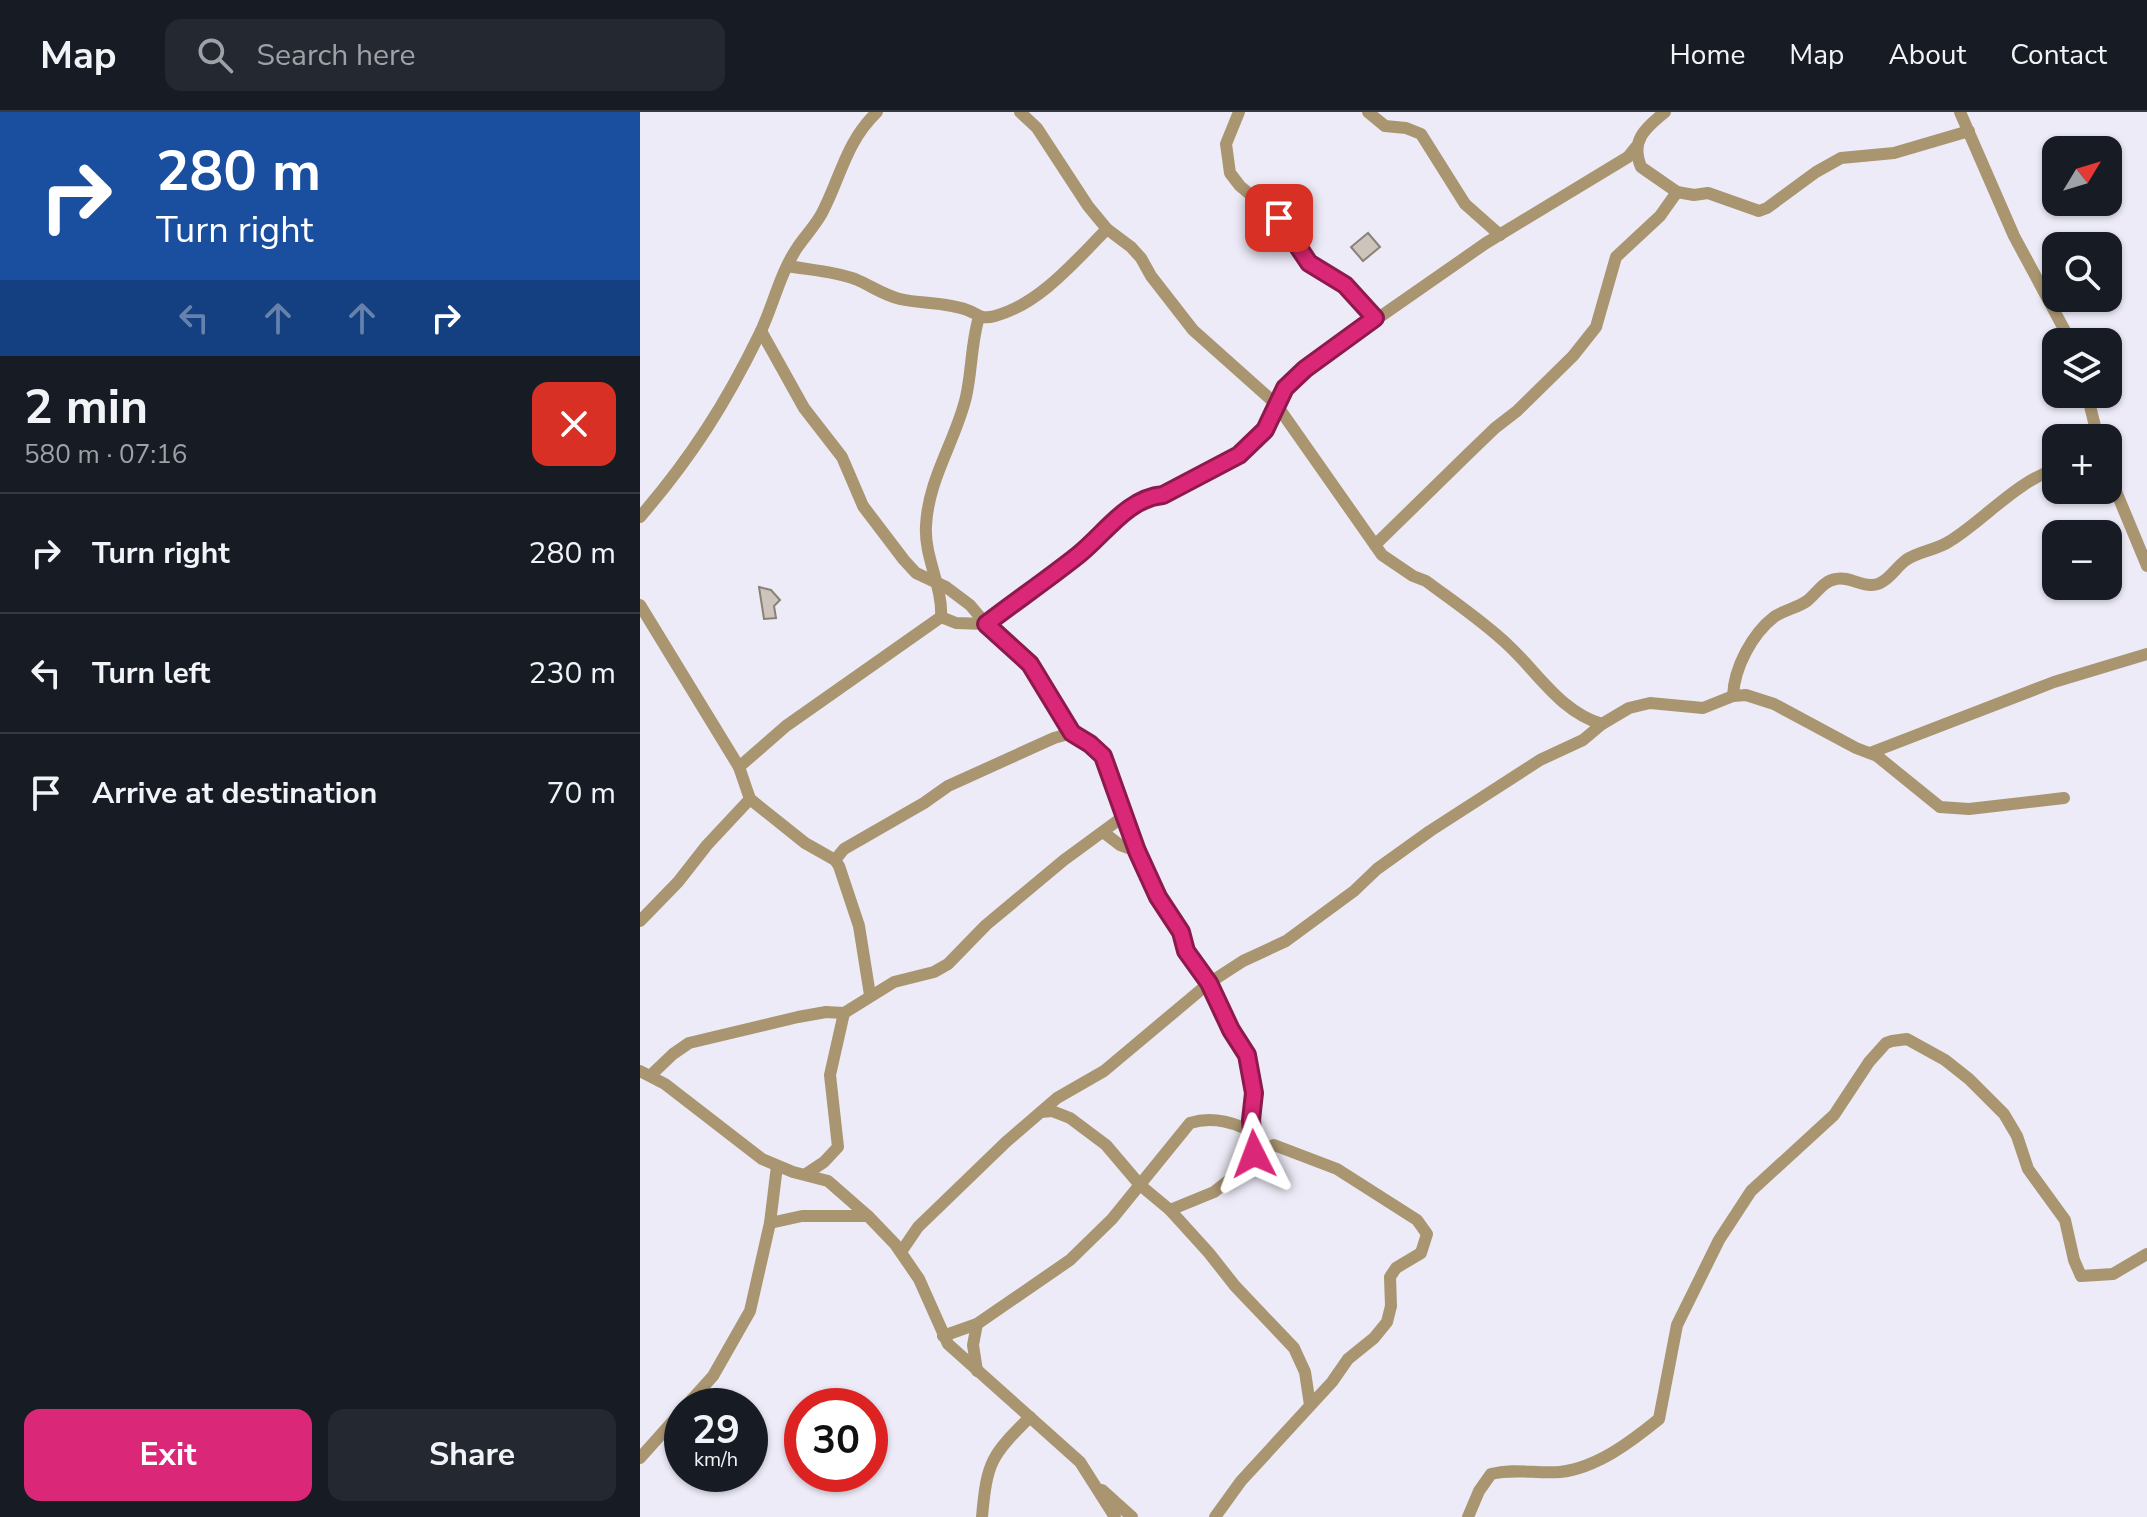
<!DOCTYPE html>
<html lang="en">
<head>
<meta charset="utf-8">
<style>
  :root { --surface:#171b24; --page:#242831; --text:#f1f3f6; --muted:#9ea1a6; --line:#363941; --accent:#db2777 }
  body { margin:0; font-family:"Nunito Sans",sans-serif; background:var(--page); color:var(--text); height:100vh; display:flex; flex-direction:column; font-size:30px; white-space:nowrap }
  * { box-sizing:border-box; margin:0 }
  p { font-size:26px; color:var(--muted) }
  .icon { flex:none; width:44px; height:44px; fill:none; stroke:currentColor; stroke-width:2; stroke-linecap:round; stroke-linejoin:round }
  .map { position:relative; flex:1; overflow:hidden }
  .panel { display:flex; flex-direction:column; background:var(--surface); width:640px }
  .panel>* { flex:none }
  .top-card { background:#1a4fa0; color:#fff; overflow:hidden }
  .needle { width:52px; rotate:52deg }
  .buttons { position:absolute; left:1402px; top:24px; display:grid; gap:16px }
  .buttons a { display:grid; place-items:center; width:80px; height:80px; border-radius:16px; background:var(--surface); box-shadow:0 2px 6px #0004; font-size:40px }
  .speed { position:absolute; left:24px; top:1276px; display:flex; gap:16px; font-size:40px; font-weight:700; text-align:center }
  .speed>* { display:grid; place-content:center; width:104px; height:104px; border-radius:50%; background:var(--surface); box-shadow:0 2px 6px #0004; line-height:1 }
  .speed small { font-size:20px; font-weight:400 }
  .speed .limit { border:12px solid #d22; background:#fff; color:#111 }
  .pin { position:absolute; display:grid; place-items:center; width:68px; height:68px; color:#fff; margin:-34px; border-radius:16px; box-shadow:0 4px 12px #0006 }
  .me { position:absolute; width:88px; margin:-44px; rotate:357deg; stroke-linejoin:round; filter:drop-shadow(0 0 6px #0008) }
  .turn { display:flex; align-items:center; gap:28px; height:168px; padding:0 24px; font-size:36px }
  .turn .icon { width:104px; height:104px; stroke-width:2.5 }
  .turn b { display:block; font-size:56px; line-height:68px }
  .lanes { display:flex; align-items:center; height:76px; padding:0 24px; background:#0003; justify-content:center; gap:40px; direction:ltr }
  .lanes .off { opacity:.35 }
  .round { display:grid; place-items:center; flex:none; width:84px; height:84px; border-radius:16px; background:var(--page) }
  .head { display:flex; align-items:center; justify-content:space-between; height:136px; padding:0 24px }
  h1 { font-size:48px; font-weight:700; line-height:60px }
  .cta { display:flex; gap:16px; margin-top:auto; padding:16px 24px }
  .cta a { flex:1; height:92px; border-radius:16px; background:var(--accent); color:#fff; font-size:32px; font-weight:700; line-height:92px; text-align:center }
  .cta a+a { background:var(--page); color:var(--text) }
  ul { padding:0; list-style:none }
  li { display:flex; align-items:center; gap:24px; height:120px; padding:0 24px; border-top:2px solid var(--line) }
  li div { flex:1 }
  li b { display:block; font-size:30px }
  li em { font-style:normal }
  header { display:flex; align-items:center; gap:48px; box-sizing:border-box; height:112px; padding:0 40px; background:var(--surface); border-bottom:2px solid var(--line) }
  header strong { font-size:38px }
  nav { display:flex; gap:44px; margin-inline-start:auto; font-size:28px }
  .search { width:560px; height:72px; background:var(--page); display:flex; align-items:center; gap:20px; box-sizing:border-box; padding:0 28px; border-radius:16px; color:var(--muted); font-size:30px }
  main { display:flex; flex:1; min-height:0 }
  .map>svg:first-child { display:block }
</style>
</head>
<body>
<header>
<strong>Map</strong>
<div class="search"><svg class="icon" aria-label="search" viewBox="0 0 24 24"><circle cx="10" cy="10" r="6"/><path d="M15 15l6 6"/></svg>Search here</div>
<nav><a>Home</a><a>Map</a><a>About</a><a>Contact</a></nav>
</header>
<main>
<section class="panel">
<div class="top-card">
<div class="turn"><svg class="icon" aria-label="right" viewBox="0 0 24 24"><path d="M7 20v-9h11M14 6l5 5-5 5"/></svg><div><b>280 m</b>Turn right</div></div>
<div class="lanes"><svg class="icon off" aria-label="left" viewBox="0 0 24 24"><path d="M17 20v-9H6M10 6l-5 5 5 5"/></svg><svg class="icon off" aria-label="ahead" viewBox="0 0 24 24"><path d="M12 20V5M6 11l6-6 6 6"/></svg><svg class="icon off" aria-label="ahead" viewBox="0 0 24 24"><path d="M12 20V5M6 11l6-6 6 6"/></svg><svg class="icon" aria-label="right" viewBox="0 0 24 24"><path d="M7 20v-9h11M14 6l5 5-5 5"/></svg></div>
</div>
<div class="head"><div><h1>2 min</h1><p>580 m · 07:16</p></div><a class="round" style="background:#d93025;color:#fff"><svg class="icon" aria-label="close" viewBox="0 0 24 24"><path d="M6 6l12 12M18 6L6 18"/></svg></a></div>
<ul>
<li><svg class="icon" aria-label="right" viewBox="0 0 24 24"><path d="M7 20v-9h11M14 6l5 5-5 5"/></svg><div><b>Turn right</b></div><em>280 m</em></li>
<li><svg class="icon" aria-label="left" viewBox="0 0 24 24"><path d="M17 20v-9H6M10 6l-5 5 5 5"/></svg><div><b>Turn left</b></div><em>230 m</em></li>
<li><svg class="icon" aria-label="arrive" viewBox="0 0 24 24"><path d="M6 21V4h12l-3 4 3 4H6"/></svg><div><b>Arrive at destination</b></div><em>70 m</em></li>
</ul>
<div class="cta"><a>Exit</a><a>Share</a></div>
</section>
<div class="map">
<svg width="1507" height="1405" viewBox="0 0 1507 1405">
  <rect width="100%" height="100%" fill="#edebf7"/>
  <g fill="#cdc4bb" stroke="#8a8179" stroke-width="2">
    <polygon points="728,121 740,135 723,149 711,135"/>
    <polygon points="119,475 131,478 140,488 134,494 136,506 124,507"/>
  </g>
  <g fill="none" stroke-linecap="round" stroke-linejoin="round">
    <g stroke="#aa9571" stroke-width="12">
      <path d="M 380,0 L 397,16 L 448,94 L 467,117 L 491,135 L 501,146 L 511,164 L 553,218 L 636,292 L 742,443 L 773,464 L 786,469 C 814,490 844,510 869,534 C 899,562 921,600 962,612"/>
      <polyline points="599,0 586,32 590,61 600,74 643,110 669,151 705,173 735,206"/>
      <polyline points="728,0 745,14 766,16 781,22 825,92 860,123"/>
      <path d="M 1025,0 C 1005,16 990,29 1001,55 L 1037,80 L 1054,83 L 1068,81 L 1119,99 L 1127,96 L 1176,60 L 1201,46 L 1254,41 L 1329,19"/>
      <polyline points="1320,0 1374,124 1431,230"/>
      <path d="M 148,154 C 170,158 193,159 215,167 C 230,173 243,183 260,187 C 281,192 306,190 327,198 C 339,202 340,208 355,204 C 400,192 436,148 467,117"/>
      <polyline points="121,219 164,296 202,345 223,394 264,448 276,461 306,475 330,493 346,512 379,541 398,562 432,621 450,632 463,644 497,739 518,785 542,823 546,839 569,871 591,918 607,943 614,981 612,1050 574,1080 530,1098"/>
      <polyline points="1447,282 1458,326"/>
      <polyline points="1468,360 1507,454"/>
      <path d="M 0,405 C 51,346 86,291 120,221 C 133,194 140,161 157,136 C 165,124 175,114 182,101 C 201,65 205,31 237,0"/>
      <polyline points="735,433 826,344 855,316 877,299 933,244 956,215 976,145 1020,104 1037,80"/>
      <polyline points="0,493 99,655 110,687 165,731 195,748 199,754 219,814 230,883"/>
      <polyline points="301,505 316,511 346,512 438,443 489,396 510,384 523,383 599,343 625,318 645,276 665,257 846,131 988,45 996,35"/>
      <path d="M 1093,584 C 1094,556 1112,522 1134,505 C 1144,498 1157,496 1167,489 C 1177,481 1183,469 1196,467 C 1209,464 1219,474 1232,473 C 1246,473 1255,456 1266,448 C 1279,439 1297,438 1310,429 C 1344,408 1377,369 1416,357"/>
      <polyline points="1230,641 1414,570 1507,542"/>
      <path d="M 99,655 L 146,614 L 301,505 C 303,475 284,445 286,414 C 288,367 316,328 326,285 C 332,259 331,231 339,205"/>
      <polyline points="463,720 480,733 497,739"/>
      <polyline points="195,748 204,737 284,691 308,674 414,626 432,621"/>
      <polyline points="0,809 38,770 67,733 110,687"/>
      <polyline points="0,959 25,972 122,1047 153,1060 188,1069 228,1104 255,1132 279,1167 308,1232 440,1350 475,1405"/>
      <polyline points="11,963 33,942 49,931 158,905 186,900 204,901 254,870 294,860 308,852 346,813 424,748 484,704"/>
      <polyline points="401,1000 412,999 430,1006 466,1033 500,1073 530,1098 569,1141 595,1174 654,1236 665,1260 670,1293"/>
      <polyline points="166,1062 184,1050 198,1035 190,963 204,901"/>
      <polyline points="130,1111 162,1104 228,1104"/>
      <polyline points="261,1140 278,1115 366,1030 417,986 464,959 569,871 603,849 646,829 714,779 737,757 790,719 900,648 943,628 962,612 989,596 1010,591 1063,596 1093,584 1106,583 1134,592 1216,636 1237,644 1300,695 1329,697 1424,686"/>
      <path d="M 303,1224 L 337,1212 L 430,1148 L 472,1107 L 550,1011 C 572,1004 598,1010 617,1024"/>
      <polyline points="337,1259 333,1233 337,1212"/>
      <polyline points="46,1294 73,1264 110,1199 130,1111 137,1054"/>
      <polyline points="0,1346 42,1299"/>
      <polyline points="462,1378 492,1405"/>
      <path d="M 342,1405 C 347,1349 351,1344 390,1305"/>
      <polyline points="575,1405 601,1369 692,1270 708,1247 734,1226 747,1210 751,1194 750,1165 756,1156 781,1141 787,1122 777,1108 697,1057 634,1033 614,1042"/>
      <path d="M 828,1405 L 839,1379 L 851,1362 C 874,1356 897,1362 920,1360 C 957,1356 992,1329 1019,1307 L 1037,1213 L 1079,1128 L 1111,1079 L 1194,1003 L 1229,950 L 1246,931 L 1252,929 L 1267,927 L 1305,948 L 1329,967 L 1364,1002 L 1377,1024 L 1388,1057 L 1425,1108 L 1434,1148 L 1441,1164 L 1473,1162 L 1507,1142"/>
    </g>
  </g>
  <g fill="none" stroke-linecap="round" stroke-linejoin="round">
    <g stroke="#8e194d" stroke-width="20">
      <path id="route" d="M 614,1042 L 611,1008 L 614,981 L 607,943 L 591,918 L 569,871 L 546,839 L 541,820 L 518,785 L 497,739 L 463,644 L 450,632 L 432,621 L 390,552 L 346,512 C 376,489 408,467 437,444 C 464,423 487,386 523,383 L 599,343 L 625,318 L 645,276 L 665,257 L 735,206 L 705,173 L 669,151 L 639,106"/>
    </g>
    <use href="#route" stroke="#db2777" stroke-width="14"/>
  </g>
</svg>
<div class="buttons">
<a><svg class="needle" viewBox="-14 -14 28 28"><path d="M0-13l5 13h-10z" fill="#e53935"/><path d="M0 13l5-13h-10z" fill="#9ea1a6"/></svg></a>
<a><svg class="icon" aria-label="search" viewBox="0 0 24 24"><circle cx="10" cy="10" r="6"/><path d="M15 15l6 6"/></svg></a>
<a><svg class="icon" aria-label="layers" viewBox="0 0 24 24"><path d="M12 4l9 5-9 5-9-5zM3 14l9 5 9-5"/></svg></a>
<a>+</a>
<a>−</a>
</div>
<div class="speed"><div>29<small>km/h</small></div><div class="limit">30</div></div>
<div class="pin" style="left:639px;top:106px;background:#d93025"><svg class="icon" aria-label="arrive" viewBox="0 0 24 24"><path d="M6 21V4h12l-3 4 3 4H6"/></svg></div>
<svg class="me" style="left:614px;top:1042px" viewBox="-20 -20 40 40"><path d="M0-17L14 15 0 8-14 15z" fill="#db2777" stroke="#fff" stroke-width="4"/></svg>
</div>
</main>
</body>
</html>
